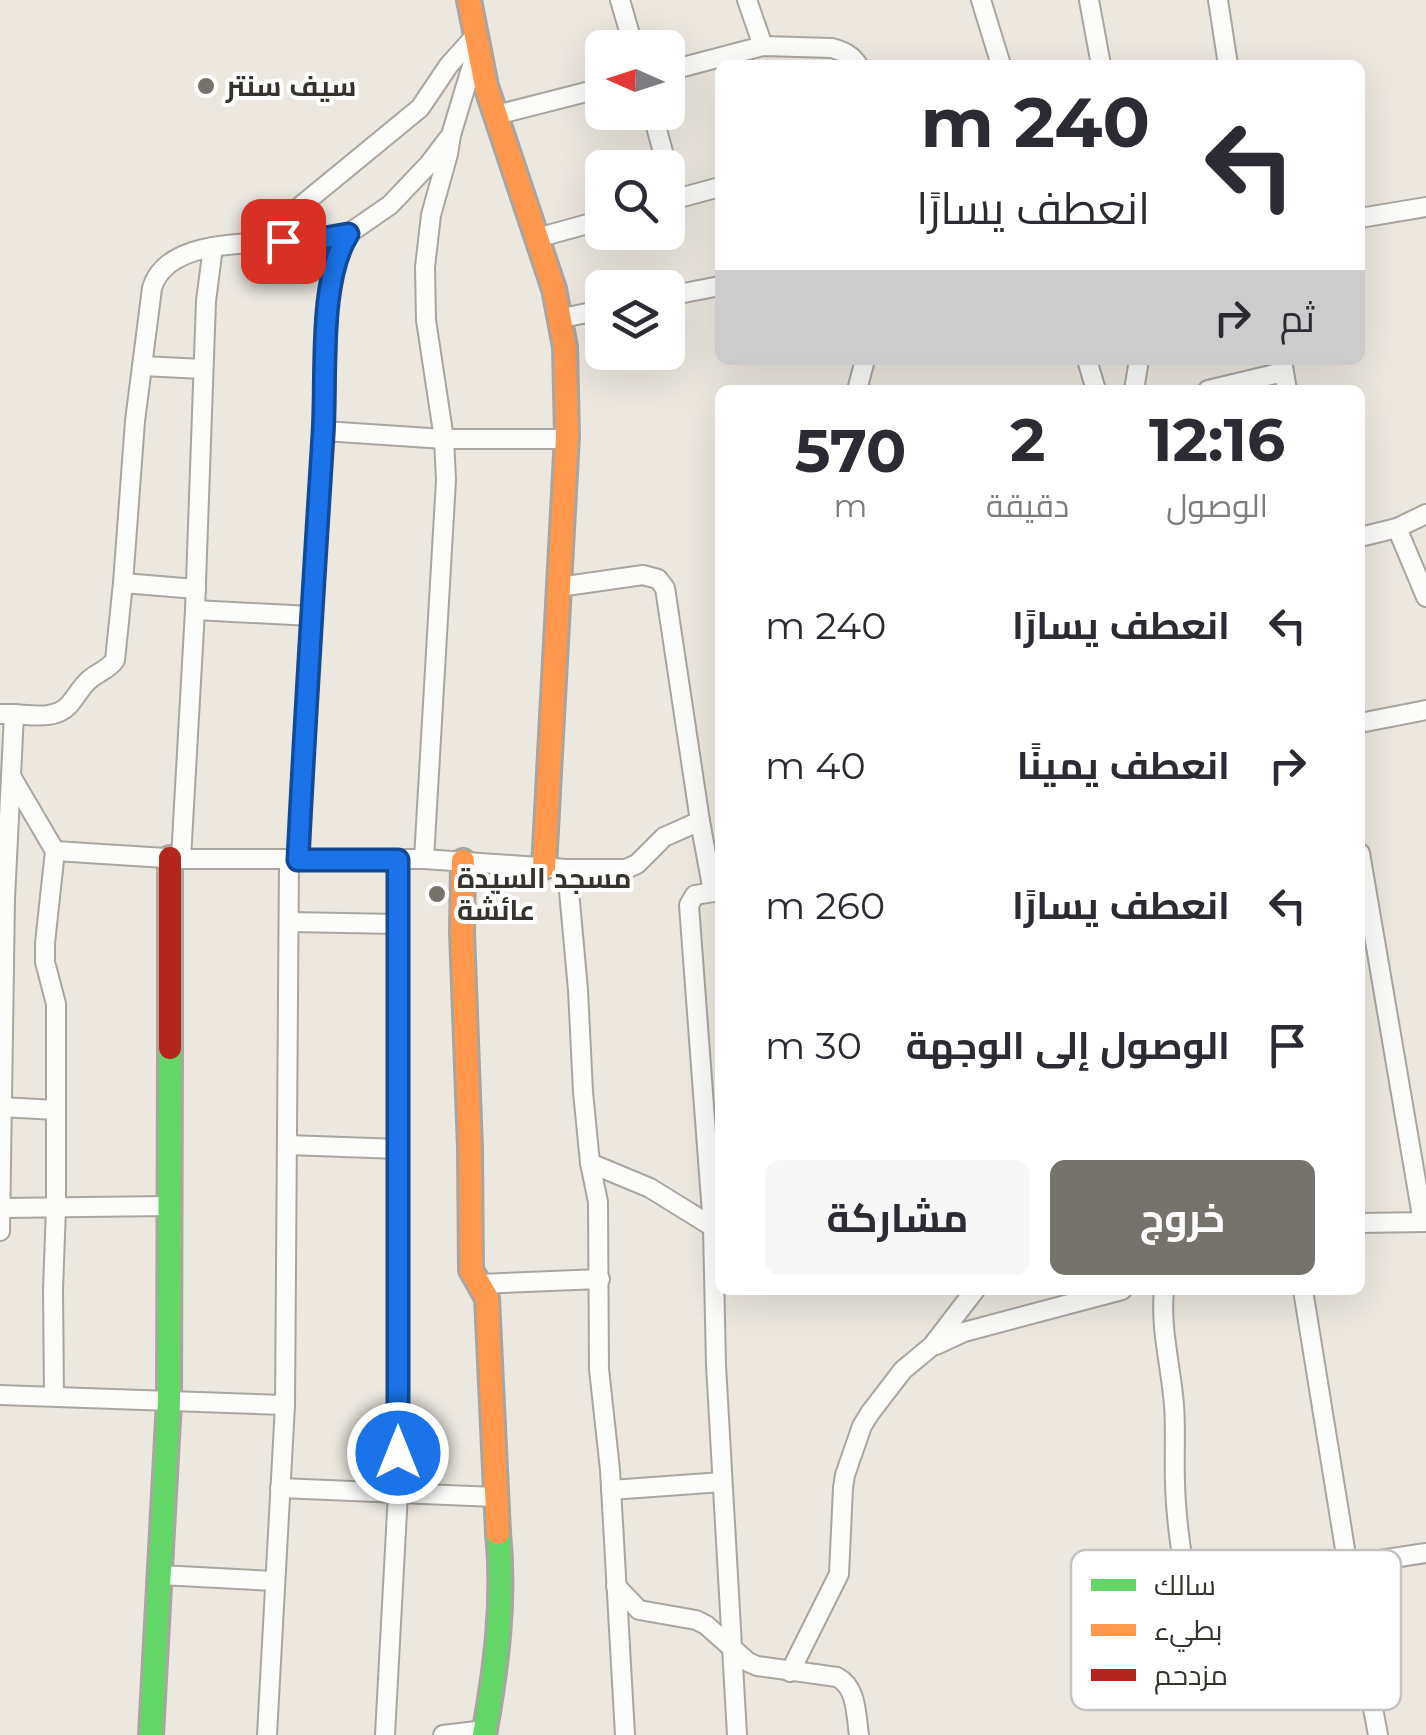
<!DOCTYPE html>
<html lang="ar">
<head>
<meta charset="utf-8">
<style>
  :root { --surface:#fff; --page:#f7f7f7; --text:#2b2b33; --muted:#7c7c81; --accent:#76726c }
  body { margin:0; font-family:Montserrat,Cairo,sans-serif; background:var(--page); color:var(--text); direction:rtl; height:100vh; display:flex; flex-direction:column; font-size:38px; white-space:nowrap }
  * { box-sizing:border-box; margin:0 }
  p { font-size:32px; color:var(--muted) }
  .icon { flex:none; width:55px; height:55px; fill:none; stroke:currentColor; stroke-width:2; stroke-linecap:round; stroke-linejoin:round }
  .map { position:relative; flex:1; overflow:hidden; direction:ltr }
  .sheet { position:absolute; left:715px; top:385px; width:650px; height:910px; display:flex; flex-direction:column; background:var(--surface); border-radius:15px; box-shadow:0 10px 40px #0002; direction:rtl }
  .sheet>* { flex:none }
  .banner { position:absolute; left:715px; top:60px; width:650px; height:305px; border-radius:15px; box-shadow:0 10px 40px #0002; direction:rtl; background:#fff; color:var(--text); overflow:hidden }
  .needle { width:65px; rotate:273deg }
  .tools { position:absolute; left:585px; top:30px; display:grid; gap:20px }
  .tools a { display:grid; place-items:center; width:100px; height:100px; border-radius:15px; background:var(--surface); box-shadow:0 10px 40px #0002; font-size:50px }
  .pin { position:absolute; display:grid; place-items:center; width:85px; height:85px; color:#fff; margin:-42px; border-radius:20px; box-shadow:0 5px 15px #0006 }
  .me { position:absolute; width:110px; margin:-55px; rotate:0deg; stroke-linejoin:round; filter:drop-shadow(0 0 8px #0008) }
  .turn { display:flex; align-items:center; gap:35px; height:210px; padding:0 50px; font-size:45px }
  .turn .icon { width:130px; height:130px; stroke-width:2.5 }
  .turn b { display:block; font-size:70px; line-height:85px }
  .then { display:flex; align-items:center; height:95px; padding:0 50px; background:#0003; gap:20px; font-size:38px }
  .eta { display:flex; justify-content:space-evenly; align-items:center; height:170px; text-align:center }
  .eta b { font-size:60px; font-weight:700; line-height:70px }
  .cta { display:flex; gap:20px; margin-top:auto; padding:20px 50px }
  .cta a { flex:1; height:115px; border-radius:15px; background:var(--accent); color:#fff; font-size:40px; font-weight:700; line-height:115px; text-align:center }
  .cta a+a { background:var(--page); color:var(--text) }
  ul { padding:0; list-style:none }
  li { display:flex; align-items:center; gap:30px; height:140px; padding:0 50px }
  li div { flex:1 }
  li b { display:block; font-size:38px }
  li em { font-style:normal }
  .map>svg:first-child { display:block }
</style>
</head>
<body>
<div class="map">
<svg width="1426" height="1735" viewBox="0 0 1426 1735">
  <rect width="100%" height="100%" fill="#ece8e0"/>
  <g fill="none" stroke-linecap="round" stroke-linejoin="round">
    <g stroke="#a9a59f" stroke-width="22">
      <g id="street">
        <polyline points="620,0 634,48"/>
        <polyline points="747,0 763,46"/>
        <polyline points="981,0 1001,65"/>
        <polyline points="1089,0 1101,65"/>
        <polyline points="1218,0 1228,65"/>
        <path d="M 668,71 L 763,46 L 832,48 C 843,51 852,55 858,65"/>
        <polyline points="652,112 676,199"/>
        <polyline points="496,115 602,88"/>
        <polyline points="668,201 720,187"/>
        <polyline points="1360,218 1426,207"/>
        <polyline points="537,238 602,220"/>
        <polyline points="258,241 420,108 449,65 476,35"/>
        <polyline points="668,296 720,286"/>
        <polyline points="562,318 602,310"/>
        <polyline points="1087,360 1096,390"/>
        <polyline points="1282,360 1287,390"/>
        <polyline points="142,366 203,369"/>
        <polyline points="857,390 865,360"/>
        <polyline points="1134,390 1139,360"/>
        <polyline points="1208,390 1283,372"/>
        <polyline points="324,431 444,439 566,439"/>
        <polyline points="1397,528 1426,597"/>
        <polyline points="1360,537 1397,528 1426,514"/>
        <polyline points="123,583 196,589"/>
        <polyline points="559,587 643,575 658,579 665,588 700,821 713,892"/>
        <polyline points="195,610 311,616"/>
        <polyline points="0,714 14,714 5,899 0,1231"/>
        <path d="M 14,714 C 32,715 55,720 69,705 C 76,697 81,687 89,680 C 98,672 108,670 115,660 L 123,583 L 135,421 L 152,288 C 168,234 265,245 309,241 C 322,240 335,236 348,234"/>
        <polyline points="1360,723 1426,710"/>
        <polyline points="11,776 55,851 45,943 45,962 56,1004 56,1208 53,1290 54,1396"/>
        <polyline points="55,851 181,859 424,859 567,869 626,869 637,864 664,837 700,821"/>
        <polyline points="1360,853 1423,1222"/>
        <polyline points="181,859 195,610 206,301 213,247"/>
        <polyline points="424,859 446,480 444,439 426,320 425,267 431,215 448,154 451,135 477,49"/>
        <polyline points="298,860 311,616 324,431 328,303 332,268 339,249 348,234 390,205 429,164 448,139"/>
        <polyline points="567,869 578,990 583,1092 590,1163 598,1202 599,1369 610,1470 625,1735"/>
        <polyline points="720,891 695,895 689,905 713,1227 716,1365 737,1735"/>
        <polyline points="289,922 398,924"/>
        <polyline points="1,1107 56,1110"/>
        <polyline points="288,1145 399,1149"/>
        <polyline points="590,1163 650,1188 713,1227"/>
        <polyline points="2,1208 169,1206"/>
        <polyline points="1360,1223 1426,1222"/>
        <polyline points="480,1284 600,1279"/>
        <path d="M 1164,1290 C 1160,1329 1171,1366 1174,1405 C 1176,1430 1174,1456 1175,1482 C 1176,1531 1186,1579 1193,1627 L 1197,1637 L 1204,1641 L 1357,1623"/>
        <polyline points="1303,1290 1357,1623 1378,1735"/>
        <polyline points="936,1345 964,1332 1122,1290"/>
        <polyline points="0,1395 285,1405"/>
        <polyline points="280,1488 495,1497"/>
        <polyline points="611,1490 722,1482"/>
        <polyline points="1347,1565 1426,1553"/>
        <polyline points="160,1575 274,1581"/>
        <path d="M 616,1586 L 639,1610 L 696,1620 L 706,1625 L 748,1662 L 757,1666 L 837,1677 C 857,1687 856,1715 859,1735"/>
        <polyline points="790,1672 839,1574 843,1488 845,1475 862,1426 870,1413 903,1370 932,1346 975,1290"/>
        <polyline points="267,1735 285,1405 289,860"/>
        <polyline points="385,1735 398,1493 398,860"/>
        <polyline points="443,1735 485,1730"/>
      </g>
    </g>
    <g stroke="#a9a59f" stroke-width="28">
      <g id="fast">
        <polyline points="151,1735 169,1401 170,1048"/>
        <path d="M 484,1735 C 496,1669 505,1600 498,1533"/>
      </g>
    </g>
    <g stroke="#a9a59f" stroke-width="28">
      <g id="slow">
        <polyline points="469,0 486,86 554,289 565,347 567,436 544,867"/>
        <polyline points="463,861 462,932 470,1148 471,1270 487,1298 498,1533"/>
      </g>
    </g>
    <g stroke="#a9a59f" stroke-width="28">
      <polyline id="jam" points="170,1048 170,858"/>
    </g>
    <use href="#street" stroke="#fcfcfa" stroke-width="18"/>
    <use href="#fast" stroke="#63d668" stroke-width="22"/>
    <use href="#slow" stroke="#ff974d" stroke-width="22"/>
    <use href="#jam" stroke="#b3261e" stroke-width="22"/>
  </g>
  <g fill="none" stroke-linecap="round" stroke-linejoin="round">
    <g stroke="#114b97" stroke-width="25">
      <path id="route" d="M 283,241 L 308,241 L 348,234 C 318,281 327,378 323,435 C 314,577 305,718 298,860 L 398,860 L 398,1453"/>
    </g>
    <use href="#route" stroke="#1a73e8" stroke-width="18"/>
  </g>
  <g fill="#76726c" stroke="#fff" stroke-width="4">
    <circle cx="206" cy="86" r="10"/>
    <circle cx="437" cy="894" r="10"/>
  </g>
  <g text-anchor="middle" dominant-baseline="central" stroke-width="8" stroke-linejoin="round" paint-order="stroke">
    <g font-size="28" font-weight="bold" fill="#36332d" stroke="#fff" text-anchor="start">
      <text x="226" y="86">سيف سنتر</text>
      <text x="457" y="878">مسجد السيدة<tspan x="457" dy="32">عائشة</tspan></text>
    </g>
  </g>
  <rect x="1071" y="1550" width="330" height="160" rx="15" fill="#fff" stroke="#c3c2c0" stroke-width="2.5"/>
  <rect x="1091" y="1579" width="45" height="12" fill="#63d668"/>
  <rect x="1091" y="1624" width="45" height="12" fill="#ff974d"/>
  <rect x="1091" y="1669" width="45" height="12" fill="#b3261e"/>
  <g font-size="28" fill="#36332d">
    <text x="1154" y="1595">سالك</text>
    <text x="1154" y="1640">بطيء</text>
    <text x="1154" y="1685">مزدحم</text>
  </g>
</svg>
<div class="tools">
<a><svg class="needle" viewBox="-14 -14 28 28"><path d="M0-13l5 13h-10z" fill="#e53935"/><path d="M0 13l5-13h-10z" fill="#7c7c81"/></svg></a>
<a><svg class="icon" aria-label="search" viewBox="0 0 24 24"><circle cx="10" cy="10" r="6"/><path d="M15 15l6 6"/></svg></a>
<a><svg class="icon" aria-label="layers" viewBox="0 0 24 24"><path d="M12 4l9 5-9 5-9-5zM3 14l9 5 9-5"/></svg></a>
</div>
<div class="pin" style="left:283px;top:241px;background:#d93025"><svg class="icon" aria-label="arrive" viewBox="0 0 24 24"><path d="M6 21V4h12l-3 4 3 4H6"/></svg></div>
<svg class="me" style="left:398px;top:1453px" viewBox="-20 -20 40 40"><circle r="17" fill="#1a73e8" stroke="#fff" stroke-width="3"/><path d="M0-11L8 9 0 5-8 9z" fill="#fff"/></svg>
<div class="banner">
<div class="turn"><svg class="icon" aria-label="left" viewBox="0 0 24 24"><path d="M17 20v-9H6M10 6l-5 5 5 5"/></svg><div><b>240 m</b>انعطف يسارًا</div></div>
<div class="then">ثم<svg class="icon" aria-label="right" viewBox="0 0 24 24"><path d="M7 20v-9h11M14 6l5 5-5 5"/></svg></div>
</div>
<section class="sheet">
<div class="eta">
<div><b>12:16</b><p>الوصول</p></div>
<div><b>2</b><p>دقيقة</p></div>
<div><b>570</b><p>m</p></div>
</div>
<ul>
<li><svg class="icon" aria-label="left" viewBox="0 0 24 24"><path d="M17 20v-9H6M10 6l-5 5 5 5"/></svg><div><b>انعطف يسارًا</b></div><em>240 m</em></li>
<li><svg class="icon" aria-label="right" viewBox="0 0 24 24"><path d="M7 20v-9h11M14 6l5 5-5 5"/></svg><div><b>انعطف يمينًا</b></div><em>40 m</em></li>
<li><svg class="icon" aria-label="left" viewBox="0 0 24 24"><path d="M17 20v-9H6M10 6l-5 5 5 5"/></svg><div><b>انعطف يسارًا</b></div><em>260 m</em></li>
<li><svg class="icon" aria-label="arrive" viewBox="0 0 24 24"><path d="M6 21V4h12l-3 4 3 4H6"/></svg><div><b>الوصول إلى الوجهة</b></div><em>30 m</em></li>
</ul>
<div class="cta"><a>خروج</a><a>مشاركة</a></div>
</section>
</div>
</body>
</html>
